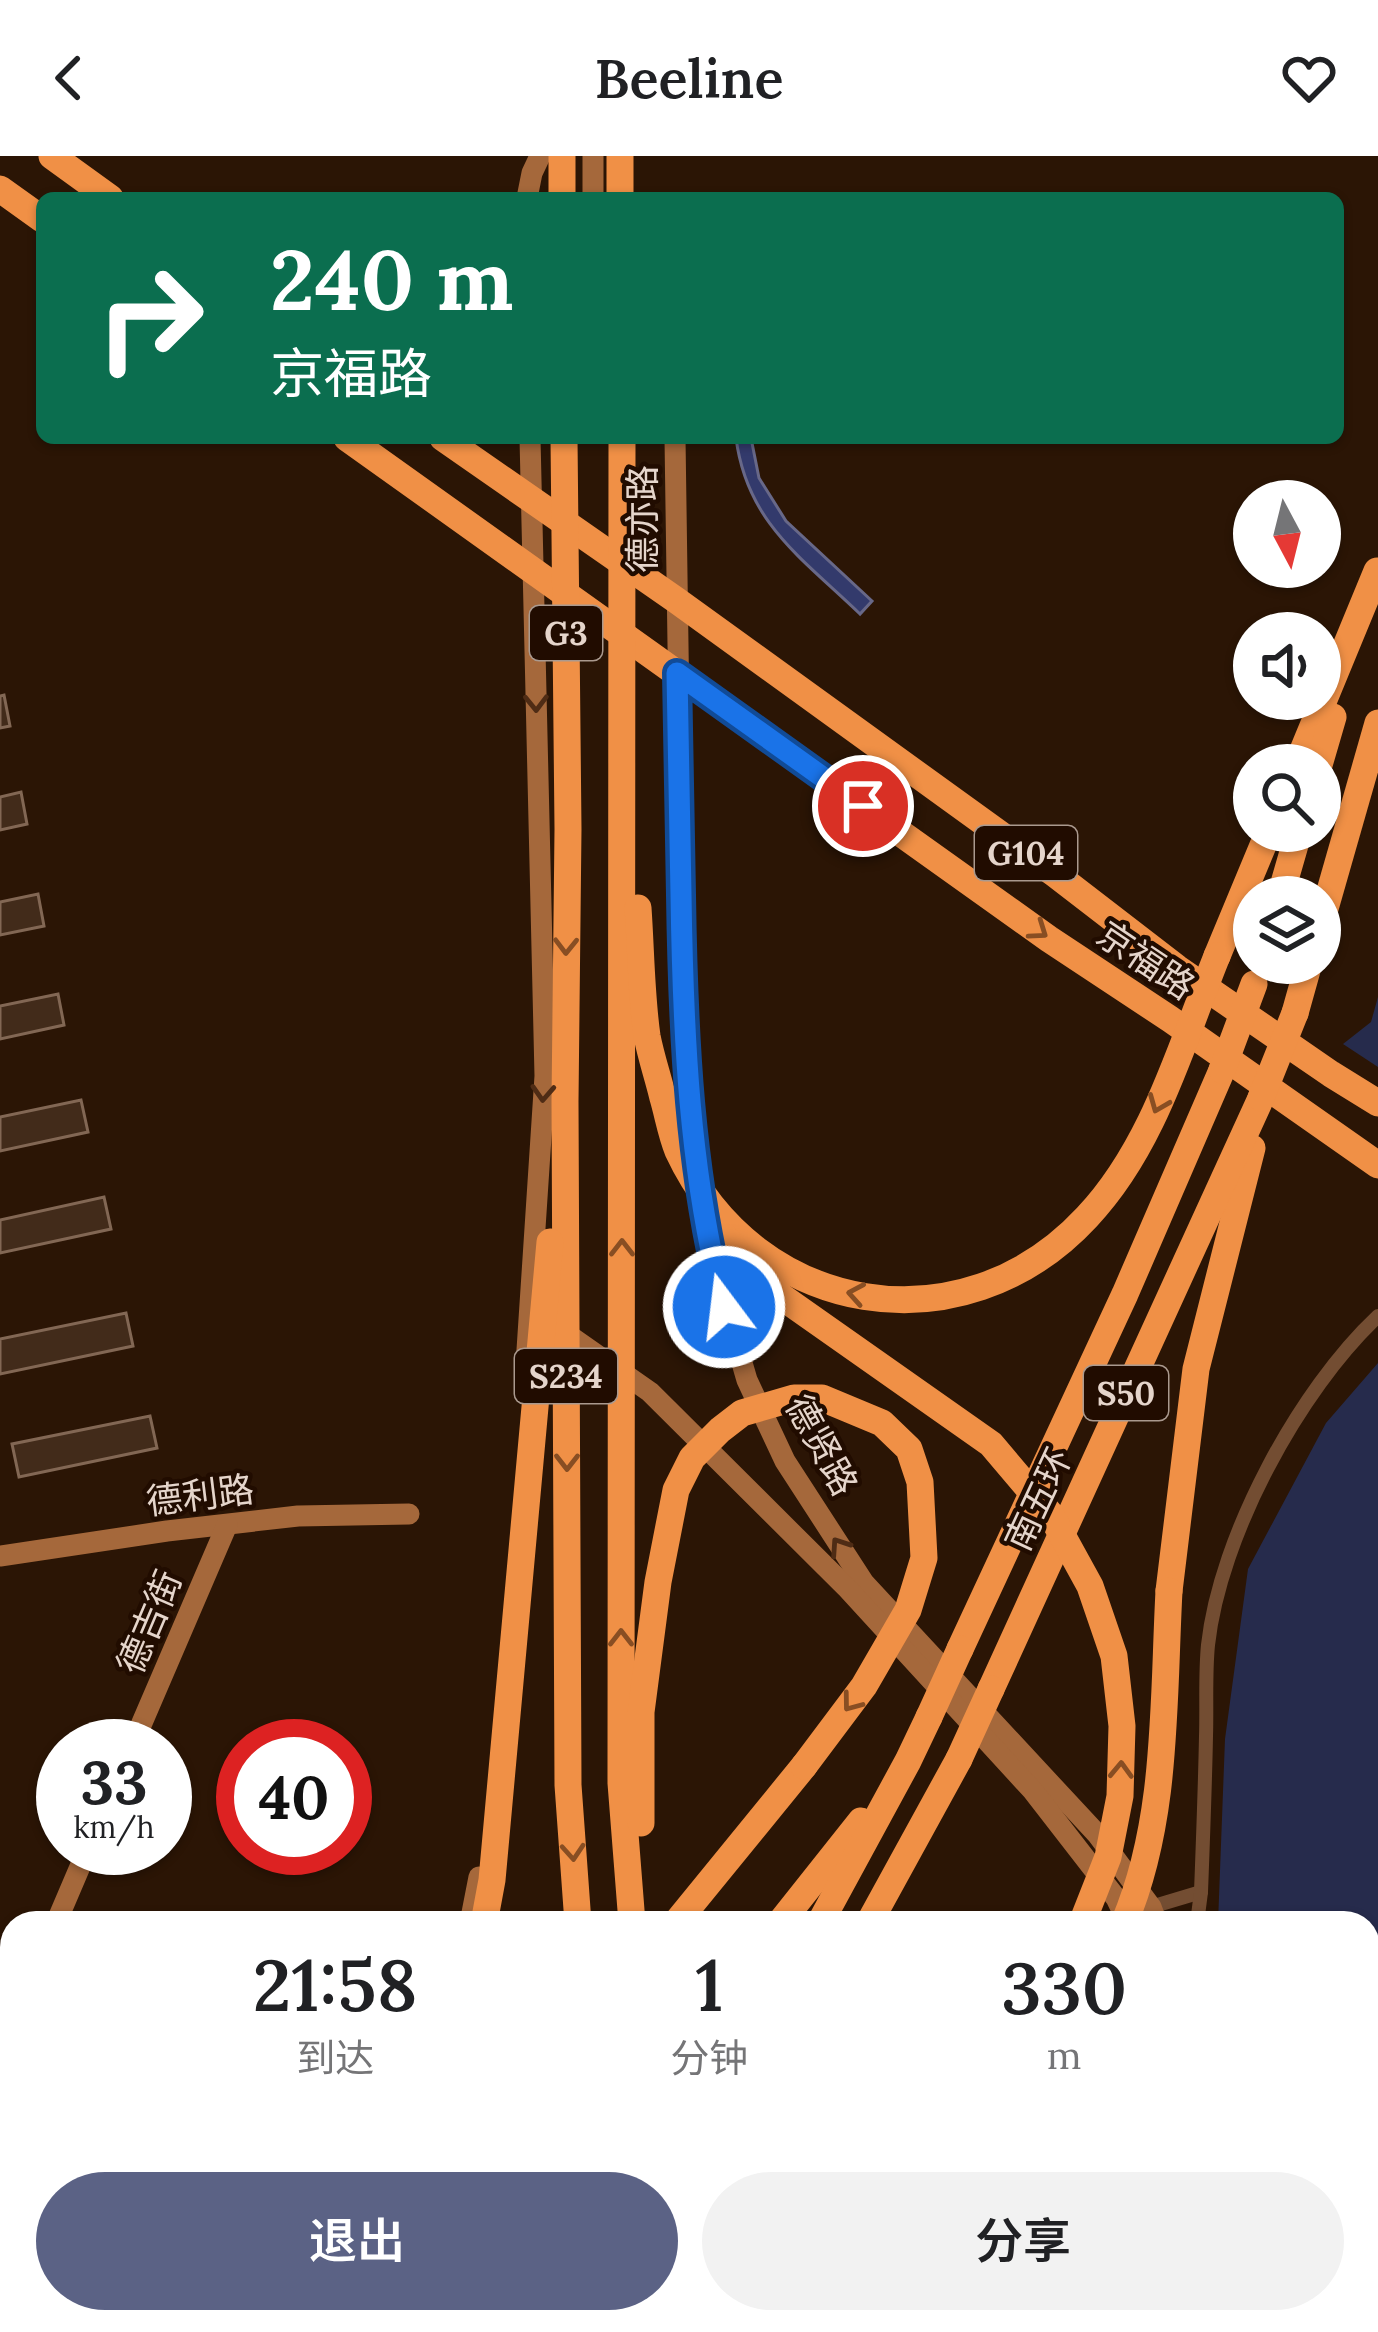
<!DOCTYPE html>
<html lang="zh">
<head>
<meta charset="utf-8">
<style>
  :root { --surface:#fff; --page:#f2f2f2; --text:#202124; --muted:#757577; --accent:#5b6285 }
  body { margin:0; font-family:Lora,"Noto Sans SC",serif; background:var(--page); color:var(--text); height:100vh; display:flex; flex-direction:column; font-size:45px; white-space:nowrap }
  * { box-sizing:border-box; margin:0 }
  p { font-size:39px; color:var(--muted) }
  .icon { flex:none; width:66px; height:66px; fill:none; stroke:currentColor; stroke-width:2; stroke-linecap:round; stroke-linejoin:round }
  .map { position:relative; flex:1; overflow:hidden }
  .sheet { position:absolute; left:0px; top:1755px; width:1380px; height:423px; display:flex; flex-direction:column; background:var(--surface); border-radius:36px 36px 0 0; box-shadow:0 3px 9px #0004 }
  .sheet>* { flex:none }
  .top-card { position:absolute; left:36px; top:36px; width:1308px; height:252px; border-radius:18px; box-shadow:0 3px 9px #0004; background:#0b6e4f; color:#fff; overflow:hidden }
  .needle { width:78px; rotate:173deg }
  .fabs { position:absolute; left:1233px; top:324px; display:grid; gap:24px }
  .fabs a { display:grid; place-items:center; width:108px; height:108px; border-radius:50%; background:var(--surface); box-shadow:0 3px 9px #0004; font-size:60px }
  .speed { position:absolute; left:36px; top:1563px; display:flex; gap:24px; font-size:60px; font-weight:700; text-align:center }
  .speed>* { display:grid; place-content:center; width:156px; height:156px; border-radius:50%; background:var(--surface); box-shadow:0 3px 9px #0004; line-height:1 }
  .speed small { font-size:30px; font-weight:400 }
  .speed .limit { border:18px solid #d22; background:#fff; color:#111 }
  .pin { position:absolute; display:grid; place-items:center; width:102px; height:102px; color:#fff; margin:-51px; border:6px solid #fff; border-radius:50%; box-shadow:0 3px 12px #0007 }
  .me { position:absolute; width:132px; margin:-66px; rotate:345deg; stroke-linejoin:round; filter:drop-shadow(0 0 9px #0008) }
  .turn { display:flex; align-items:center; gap:42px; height:252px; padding:0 36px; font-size:54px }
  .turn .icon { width:156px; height:156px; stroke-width:2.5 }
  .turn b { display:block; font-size:84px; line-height:102px }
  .eta { display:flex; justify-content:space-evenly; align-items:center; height:204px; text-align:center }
  .eta b { font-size:72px; font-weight:600; line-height:84px }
  .cta { display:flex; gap:24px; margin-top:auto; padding:24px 36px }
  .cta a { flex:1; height:138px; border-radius:72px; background:var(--accent); color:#fff; font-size:48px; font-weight:600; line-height:138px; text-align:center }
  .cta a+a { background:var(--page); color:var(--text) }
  header { display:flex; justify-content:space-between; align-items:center; height:156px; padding:0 36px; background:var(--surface); font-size:54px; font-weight:600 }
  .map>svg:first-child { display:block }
</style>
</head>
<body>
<header><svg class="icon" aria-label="back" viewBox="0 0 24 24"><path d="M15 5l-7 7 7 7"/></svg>Beeline<svg class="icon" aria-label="heart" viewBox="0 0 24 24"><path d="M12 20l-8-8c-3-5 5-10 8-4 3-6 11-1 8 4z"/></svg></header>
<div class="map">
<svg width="1378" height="2176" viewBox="0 0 1378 2176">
  <rect width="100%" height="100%" fill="#2b1505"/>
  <g fill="#262b4c">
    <polygon points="1378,841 1378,911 1343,888 1371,866"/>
    <polygon points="1378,1207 1378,2106 1368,2119 1368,1767 1218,1767 1225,1583 1248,1413 1326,1267"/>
    <polygon points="979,2166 1330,2166 1322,2176 975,2176"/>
  </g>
  <path fill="#333a6c" stroke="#686888" stroke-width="3" d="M 736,282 L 751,282 L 759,322 L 786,365 L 872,445 L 860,458 C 802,402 747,367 736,282 Z"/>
  <g fill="#422b1a" stroke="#826754" stroke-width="3">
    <polygon points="4,539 10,570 0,572 0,540"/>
    <polygon points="21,636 27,668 0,674 0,641"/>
    <polygon points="38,738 44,770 0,779 0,746"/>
    <polygon points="58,838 64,869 0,883 0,850"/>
    <polygon points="81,944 88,976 0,995 0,961"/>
    <polygon points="104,1041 111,1073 0,1097 0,1064"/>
    <polygon points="126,1157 133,1190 0,1218 0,1183"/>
    <polygon points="150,1260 157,1292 19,1321 12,1288"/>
  </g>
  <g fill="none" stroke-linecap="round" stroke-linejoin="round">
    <g stroke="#734d32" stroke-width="14">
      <polyline points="1151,1751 1201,1736"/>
      <path d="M 1197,1767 L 1201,1736 C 1203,1684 1205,1632 1206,1580 C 1207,1550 1205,1519 1208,1489 C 1220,1380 1299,1234 1378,1160"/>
      <polyline points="0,1801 12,1805"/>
      <polyline points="132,2176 136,2166"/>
    </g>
    <g stroke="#a5683b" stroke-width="21">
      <polyline points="527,42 532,17 540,0"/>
      <polyline points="593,42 593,0"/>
      <polyline points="675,282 683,833 690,959 707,1087 747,1224 785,1305 864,1427 1097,1678 1151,1751 1157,1767"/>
      <polyline points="560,1173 650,1236 846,1431 1033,1635 1116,1742 1128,1767"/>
      <polyline points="527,1194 545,920 530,282"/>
      <polyline points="0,1400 167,1375 298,1360 409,1358"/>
      <polyline points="132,1590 227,1369"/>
      <polyline points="56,1767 88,1692"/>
      <polyline points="470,1767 479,1721"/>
      <polyline points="0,1967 12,1922"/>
      <polyline points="263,2176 269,2166"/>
      <polyline points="915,2176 920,2166"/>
      <polyline points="950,2176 956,2166"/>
    </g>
    <g stroke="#f09046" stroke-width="27">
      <polyline points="52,0 110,42"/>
      <polyline points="562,0 562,42"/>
      <polyline points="620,0 620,42"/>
      <polyline points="0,33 42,63"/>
      <polyline points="347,282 1049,783 1170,863 1378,1009"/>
      <polyline points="443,282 676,444 1055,718 1177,812 1331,918 1378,947"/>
      <polyline points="1297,609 1377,415"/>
      <polyline points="1319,609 1333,561"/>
      <polyline points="1280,741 1299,675"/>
      <polyline points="1320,770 1378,567"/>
      <polyline points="1217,800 1269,675"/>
      <polyline points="1295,857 1309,807"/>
      <polyline points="1169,1435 1196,1213 1252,992"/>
      <polyline points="960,1493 1125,1138 1222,914"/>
      <polyline points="991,1533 1261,942"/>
      <polyline points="676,1767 804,1610"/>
      <polyline points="780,1767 861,1665"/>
      <polyline points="820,1767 908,1605 929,1561"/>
      <polyline points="869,1767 959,1603"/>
      <polyline points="635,2166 636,2176"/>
      <polyline points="309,2176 315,2166"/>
      <polyline points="345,2176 353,2166"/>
      <polyline points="399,2176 409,2166"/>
      <polyline points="529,2176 537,2166"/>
      <polyline points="597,2176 605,2166"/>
      <polyline points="686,2176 696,2166"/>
      <polyline points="773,2176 783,2166"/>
      <polyline points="858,2176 865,2166"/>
    </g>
    <g stroke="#f09046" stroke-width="27">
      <polyline points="564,282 568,673 565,945 568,1629 578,1767"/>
      <polyline points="622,282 621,1627 632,1767"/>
      <path d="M 638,752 C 641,794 641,838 647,880 C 651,901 658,921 663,942 C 668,959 671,978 678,995 C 755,1160 962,1196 1087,1061 C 1154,990 1181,889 1217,800"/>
      <polyline points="1222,914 1254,828"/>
      <polyline points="1261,942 1295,857"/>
      <polyline points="725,1081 749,1112 782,1141 991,1288 1051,1359 1090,1430 1114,1500 1122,1570 1120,1640 1108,1701 1082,1767"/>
      <polyline points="929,1561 960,1493"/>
      <polyline points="959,1603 991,1533"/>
      <polyline points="641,1667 641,1556 658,1426 676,1334 692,1302 720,1274 742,1257 794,1242 822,1242 882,1267 909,1293 920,1326 924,1402 908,1454 864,1530 804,1610"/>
      <polyline points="484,1767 492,1724 550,1086"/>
      <path d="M 1124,1767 C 1168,1664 1163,1545 1169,1435"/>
    </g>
  </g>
  <defs><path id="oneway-chevron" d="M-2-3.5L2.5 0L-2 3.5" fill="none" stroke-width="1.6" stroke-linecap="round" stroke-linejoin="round" transform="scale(3)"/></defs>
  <g stroke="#4f2c15">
    <use href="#oneway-chevron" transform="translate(536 547) rotate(89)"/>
    <use href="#oneway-chevron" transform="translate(543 937) rotate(93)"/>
    <use href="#oneway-chevron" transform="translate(839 1390) rotate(-124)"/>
  </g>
  <g stroke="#884e23">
    <use href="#oneway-chevron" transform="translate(1039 775) rotate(35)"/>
    <use href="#oneway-chevron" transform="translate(566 790) rotate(91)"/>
    <use href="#oneway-chevron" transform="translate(1158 948) rotate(112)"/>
    <use href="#oneway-chevron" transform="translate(622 1092) rotate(-90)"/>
    <use href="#oneway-chevron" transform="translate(856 1138) rotate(-170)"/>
    <use href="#oneway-chevron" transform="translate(567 1306) rotate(90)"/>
    <use href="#oneway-chevron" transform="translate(621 1482) rotate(-90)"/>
    <use href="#oneway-chevron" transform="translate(851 1547) rotate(127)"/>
    <use href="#oneway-chevron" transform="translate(1121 1614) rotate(-88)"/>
    <use href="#oneway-chevron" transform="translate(573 1696) rotate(86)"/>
  </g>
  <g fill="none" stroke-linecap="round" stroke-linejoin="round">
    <g stroke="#114b97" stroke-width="30">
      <path id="route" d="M 724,1151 C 689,1017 683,878 681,739 C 680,665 678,591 677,517 L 863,650"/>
    </g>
    <use href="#route" stroke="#1a73e8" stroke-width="21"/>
  </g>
  <g text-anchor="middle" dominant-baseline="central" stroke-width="9" stroke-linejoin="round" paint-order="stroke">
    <g fill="#210c00" stroke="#aa998e" stroke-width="3">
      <rect x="530" y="450" width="72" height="54" rx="9"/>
      <rect x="975" y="670" width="102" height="54" rx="9"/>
      <rect x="515" y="1193" width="102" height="54" rx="9"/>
      <rect x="1084" y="1210" width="84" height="54" rx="9"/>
    </g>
    <g font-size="33" font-weight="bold" fill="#e5d5cb">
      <text x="566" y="477">G3</text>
      <text x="1026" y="697">G104</text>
      <text x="566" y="1220">S234</text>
      <text x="1126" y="1237">S50</text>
    </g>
    <g font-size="36" fill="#e5d5cb" stroke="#210c00">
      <text transform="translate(642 363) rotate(-90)">德亦路</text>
      <text transform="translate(1146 804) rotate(34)">京福路</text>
      <text transform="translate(822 1289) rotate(61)">德贤路</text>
      <text transform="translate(200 1339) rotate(-7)">德利路</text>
      <text transform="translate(1038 1343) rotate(-65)">南五环</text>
      <text transform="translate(149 1466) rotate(-67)">德吉街</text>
    </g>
  </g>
</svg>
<div class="fabs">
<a><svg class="needle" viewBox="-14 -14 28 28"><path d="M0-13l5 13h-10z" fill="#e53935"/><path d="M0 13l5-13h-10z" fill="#757577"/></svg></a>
<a><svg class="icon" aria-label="sound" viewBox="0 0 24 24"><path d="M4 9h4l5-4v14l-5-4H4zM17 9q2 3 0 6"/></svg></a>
<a><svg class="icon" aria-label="search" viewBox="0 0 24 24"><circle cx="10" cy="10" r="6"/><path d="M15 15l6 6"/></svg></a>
<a><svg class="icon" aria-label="layers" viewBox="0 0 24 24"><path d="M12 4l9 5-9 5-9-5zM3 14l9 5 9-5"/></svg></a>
</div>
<div class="speed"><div>33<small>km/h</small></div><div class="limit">40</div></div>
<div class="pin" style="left:863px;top:650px;background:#d93025"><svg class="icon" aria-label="arrive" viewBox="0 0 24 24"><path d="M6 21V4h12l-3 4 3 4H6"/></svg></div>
<svg class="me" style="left:724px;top:1151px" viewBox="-20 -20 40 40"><circle r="17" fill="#1a73e8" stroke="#fff" stroke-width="3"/><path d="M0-11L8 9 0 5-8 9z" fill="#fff"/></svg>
<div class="top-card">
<div class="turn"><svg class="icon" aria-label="right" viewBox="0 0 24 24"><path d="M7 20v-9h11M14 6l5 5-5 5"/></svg><div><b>240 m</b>京福路</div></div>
</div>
<section class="sheet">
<div class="eta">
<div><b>21:58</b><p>到达</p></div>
<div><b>1</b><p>分钟</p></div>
<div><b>330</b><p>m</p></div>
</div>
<div class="cta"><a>退出</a><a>分享</a></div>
</section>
</div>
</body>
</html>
